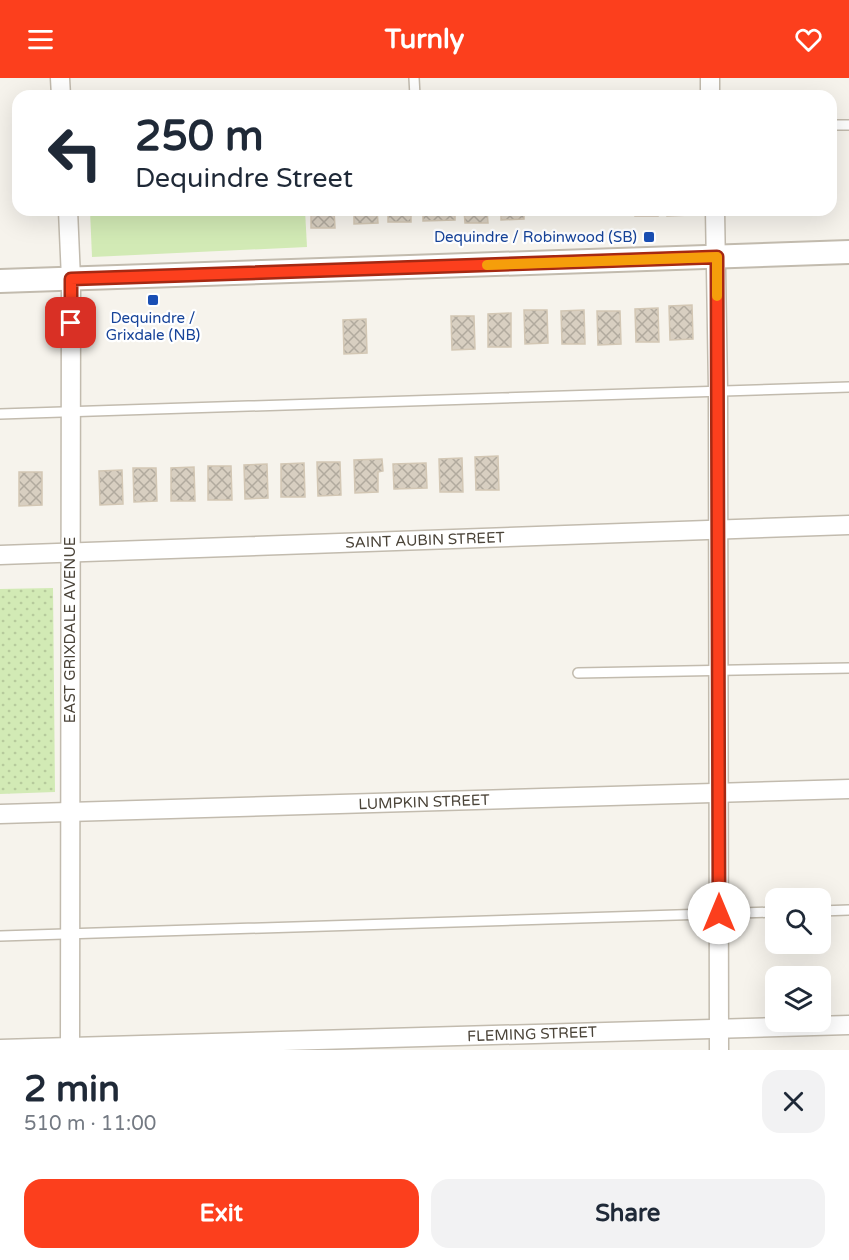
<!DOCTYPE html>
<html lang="en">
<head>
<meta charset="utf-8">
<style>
  :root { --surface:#fff; --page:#f2f2f3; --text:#1f2937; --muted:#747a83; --accent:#fc3f1d }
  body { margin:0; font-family:"Varela Round",sans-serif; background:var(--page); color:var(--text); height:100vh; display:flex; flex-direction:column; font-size:22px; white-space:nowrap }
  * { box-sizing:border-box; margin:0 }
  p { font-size:20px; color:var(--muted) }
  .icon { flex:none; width:33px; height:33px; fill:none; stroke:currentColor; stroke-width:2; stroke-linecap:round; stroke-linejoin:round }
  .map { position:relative; height:972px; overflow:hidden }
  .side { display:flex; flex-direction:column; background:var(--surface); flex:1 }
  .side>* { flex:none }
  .guide { position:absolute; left:12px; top:12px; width:825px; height:126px; border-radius:18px; box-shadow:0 6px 24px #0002; background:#fff; color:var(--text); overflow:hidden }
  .buttons { position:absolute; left:765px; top:810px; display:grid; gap:12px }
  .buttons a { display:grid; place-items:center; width:66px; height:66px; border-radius:12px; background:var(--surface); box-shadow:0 6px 24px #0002; font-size:30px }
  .pin { position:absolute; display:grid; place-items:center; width:51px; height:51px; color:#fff; margin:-26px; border-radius:12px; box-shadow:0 3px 9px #0006 }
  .me { position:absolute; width:66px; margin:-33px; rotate:0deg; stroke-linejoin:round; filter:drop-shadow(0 0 4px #0008) }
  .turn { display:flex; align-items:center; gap:21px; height:126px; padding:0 24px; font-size:27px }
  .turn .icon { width:78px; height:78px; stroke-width:2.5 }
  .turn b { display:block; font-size:42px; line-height:51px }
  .round { display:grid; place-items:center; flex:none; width:63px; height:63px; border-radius:18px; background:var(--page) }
  .headline { display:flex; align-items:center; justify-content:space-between; height:102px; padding:0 24px }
  h1 { font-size:36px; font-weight:700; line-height:45px }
  .action { display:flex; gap:12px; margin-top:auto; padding:12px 24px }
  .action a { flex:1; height:69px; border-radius:18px; background:var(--accent); color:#fff; font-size:24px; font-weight:700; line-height:69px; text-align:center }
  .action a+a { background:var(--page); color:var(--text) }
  header { display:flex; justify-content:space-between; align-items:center; height:78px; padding:0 24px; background:var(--accent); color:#fff; font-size:27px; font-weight:700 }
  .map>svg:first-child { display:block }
</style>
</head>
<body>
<header><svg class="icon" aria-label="menu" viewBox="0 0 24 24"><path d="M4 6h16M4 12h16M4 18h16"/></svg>Turnly<svg class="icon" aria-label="heart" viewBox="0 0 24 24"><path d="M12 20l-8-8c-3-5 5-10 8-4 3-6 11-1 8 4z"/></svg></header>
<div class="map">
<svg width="849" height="972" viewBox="0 0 849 972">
  <defs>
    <pattern id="grass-dots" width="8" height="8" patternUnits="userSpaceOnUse" patternTransform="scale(1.5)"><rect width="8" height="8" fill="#d2eab5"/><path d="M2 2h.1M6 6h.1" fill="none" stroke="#b6ca9c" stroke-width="1.8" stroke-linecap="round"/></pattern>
    <pattern id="building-cross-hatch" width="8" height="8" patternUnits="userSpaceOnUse" patternTransform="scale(1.5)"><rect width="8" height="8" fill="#d8cfc1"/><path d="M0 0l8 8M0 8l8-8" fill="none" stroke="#b1aa9e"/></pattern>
  </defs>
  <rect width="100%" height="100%" fill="#f6f3ec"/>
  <polygon fill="url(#grass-dots)" points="53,510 55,714 0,716 0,511"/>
  <polygon fill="#d2eab5" points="90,132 305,132 307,169 92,179"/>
  <g fill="url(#building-cross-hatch)" stroke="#d3c7b4" stroke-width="1.5">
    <polygon points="311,132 334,132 335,150 311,150"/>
    <polygon points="354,132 377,132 378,145 354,146"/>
    <rect x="388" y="132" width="23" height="12"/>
    <polygon points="423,132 455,132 455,142 423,143"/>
    <polygon points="464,132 487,132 488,145 465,145"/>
    <polygon points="501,132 524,132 524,141 501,142"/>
    <polygon points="602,132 625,132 626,136 603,137"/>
    <rect x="635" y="132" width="23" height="6"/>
    <polygon points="667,132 690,132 690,137 667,138"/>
    <polygon points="692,227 693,261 670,262 669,228"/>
    <polygon points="658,230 659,264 636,264 635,231"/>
    <polygon points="524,232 547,232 548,265 525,266"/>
    <polygon points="584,232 585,266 562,266 561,233"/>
    <polygon points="597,233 620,233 621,266 598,267"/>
    <polygon points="511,235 511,269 488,269 488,236"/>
    <polygon points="451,238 474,238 475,271 452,272"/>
    <polygon points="366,241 367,275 344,276 343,242"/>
    <polygon points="498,378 499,412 476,412 475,379"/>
    <polygon points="462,380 463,414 440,414 439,381"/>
    <polygon points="382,381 383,393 378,394 378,414 355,415 354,382"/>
    <polygon points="317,384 340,384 341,417 318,418"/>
    <polygon points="304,385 305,419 281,419 281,386"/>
    <polygon points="426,385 427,410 394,411 393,386"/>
    <polygon points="267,386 268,420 245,421 244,387"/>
    <polygon points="208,388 231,388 232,422 208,422"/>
    <polygon points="194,389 195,423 171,423 171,390"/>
    <polygon points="133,390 156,390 157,423 134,424"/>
    <polygon points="122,392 123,426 100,427 99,393"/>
    <polygon points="19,394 42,394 42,427 19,428"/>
  </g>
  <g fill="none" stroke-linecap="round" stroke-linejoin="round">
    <g stroke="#c2bbae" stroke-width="12">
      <g id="service">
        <polyline points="414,0 415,18"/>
        <polyline points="831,47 849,47"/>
        <polyline points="0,336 849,309"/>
        <polyline points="578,595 849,590"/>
        <polyline points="820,833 849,832"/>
        <polyline points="0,858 776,834"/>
      </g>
    </g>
    <g stroke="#c2bbae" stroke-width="21">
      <g id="minor">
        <polyline points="60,0 61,18"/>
        <polyline points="710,0 710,18"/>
        <polyline points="68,132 71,201 70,972"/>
        <polyline points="715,132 718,311 719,972"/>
        <polyline points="0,477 849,447"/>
        <polyline points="0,736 849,711"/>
        <polyline points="0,971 849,947"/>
      </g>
    </g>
    <g stroke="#c2bbae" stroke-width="26">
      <polyline id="tertiary" points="0,203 849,174"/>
    </g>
    <use href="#service" stroke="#fff" stroke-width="9"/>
    <use href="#minor" stroke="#fff" stroke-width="18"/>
    <use href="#tertiary" stroke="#fff" stroke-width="22"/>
  </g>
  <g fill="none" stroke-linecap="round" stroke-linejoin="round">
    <g stroke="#a42913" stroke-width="15">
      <polyline id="route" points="71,245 71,201 717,179 719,835"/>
    </g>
    <use href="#route" stroke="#fc3f1d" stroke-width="10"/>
    <polyline stroke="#f59e0b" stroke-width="10" points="487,187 717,179 717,218"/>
  </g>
  <g fill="#1a4fb4" stroke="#fff" stroke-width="2">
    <rect x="643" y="153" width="12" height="12" rx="3"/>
    <rect x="147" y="216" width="12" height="12" rx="3"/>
  </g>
  <g text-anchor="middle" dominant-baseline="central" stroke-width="4.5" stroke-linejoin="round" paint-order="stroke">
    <g font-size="15" fill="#164399" stroke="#fff" text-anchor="end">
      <text x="637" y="159">Dequindre / Robinwood (SB)</text>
      <text x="153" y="240" text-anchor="middle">Dequindre /<tspan x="153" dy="17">Grixdale (NB)</tspan></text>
    </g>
    <g font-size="15" fill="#4b4439" stroke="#fff">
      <text transform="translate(425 462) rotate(-2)">SAINT AUBIN STREET</text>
      <text transform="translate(70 552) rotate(-90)">EAST GRIXDALE AVENUE</text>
      <text transform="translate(424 724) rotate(-2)">LUMPKIN STREET</text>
      <text transform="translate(532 956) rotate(-2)">FLEMING STREET</text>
    </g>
  </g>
</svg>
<div class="buttons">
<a><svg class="icon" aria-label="search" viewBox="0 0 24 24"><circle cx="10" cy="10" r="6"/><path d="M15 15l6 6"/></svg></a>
<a><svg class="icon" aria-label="layers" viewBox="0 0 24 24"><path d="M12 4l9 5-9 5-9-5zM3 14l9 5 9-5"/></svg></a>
</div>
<div class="pin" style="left:71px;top:245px;background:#d93025"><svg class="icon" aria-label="arrive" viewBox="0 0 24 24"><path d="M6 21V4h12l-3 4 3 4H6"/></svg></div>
<svg class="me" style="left:719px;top:835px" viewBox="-20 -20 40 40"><circle r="19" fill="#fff"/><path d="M0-13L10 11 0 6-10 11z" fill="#fc3f1d"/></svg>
<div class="guide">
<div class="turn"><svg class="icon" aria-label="left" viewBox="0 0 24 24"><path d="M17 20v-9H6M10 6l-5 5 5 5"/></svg><div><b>250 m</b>Dequindre Street</div></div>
</div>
</div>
<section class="side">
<div class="headline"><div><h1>2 min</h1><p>510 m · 11:00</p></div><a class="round"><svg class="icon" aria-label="close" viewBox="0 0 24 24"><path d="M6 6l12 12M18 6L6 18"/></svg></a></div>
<div class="action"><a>Exit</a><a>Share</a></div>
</section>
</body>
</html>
